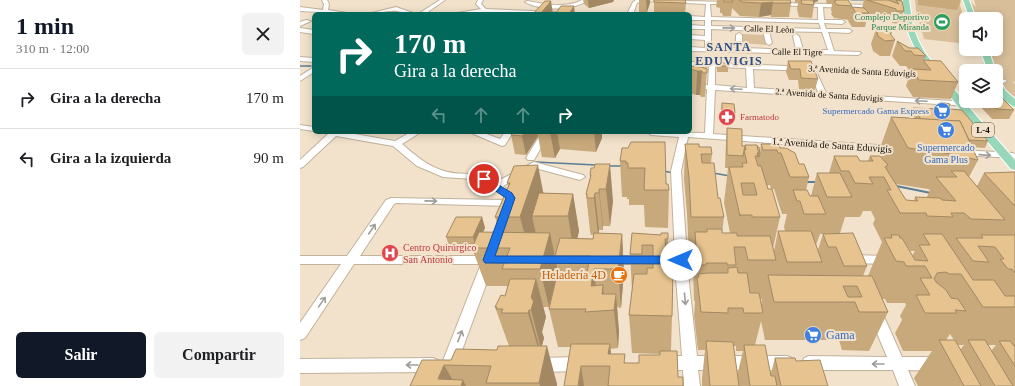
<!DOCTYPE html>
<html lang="es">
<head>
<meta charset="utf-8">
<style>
  :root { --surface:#fff; --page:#f2f2f2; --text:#202124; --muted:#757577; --line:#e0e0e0; --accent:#111827 }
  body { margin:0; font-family:Georgia,serif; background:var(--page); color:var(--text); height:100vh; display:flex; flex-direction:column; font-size:15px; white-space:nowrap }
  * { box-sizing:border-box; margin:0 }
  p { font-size:13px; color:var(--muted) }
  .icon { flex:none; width:22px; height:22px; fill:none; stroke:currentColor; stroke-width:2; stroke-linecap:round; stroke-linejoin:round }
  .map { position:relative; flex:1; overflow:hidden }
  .details { display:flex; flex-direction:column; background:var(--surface); width:300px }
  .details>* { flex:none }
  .banner { position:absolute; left:12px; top:12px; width:380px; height:122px; border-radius:6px; box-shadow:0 2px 10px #0003; background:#00695c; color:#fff; overflow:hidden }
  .buttons { position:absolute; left:659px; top:12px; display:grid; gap:8px }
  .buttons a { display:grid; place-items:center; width:44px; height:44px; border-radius:6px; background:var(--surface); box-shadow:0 2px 10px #0003; font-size:20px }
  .pin { position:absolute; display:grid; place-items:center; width:34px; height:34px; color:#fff; margin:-17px; border:2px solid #fff; border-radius:50%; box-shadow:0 1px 4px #0007 }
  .me { position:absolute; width:44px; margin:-22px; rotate:270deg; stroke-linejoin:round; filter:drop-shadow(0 0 3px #0008) }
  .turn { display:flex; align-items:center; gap:14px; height:84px; padding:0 16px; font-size:18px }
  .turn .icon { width:52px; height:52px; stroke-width:2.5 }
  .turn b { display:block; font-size:28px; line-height:34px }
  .lanes { display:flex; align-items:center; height:38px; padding:0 16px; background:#0003; justify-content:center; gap:20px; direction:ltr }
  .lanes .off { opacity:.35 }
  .round { display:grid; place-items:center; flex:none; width:42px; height:42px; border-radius:6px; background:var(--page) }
  .overview { display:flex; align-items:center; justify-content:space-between; height:68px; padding:0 16px }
  h1 { font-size:24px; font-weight:700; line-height:30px; color:var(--accent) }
  .button { display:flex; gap:8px; margin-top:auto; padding:8px 16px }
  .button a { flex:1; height:46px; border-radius:6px; background:var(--accent); color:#fff; font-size:16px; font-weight:700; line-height:46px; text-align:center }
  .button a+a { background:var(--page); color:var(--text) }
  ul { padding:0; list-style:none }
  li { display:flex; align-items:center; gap:12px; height:60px; padding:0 16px; border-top:1px solid var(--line) }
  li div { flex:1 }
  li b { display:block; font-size:15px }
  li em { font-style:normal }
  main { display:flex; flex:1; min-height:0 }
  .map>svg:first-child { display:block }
</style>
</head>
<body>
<main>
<section class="details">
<div class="overview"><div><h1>1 min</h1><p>310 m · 12:00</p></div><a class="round"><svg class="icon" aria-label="close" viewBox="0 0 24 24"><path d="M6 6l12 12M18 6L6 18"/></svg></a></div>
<ul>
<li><svg class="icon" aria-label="right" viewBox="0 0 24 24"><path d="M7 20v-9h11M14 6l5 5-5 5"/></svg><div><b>Gira a la derecha</b></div><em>170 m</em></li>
<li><svg class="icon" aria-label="left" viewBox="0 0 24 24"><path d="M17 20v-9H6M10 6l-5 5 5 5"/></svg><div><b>Gira a la izquierda</b></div><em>90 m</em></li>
</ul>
<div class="button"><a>Salir</a><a>Compartir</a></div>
</section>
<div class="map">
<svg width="715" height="386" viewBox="0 0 715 386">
  <rect width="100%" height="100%" fill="#f2e2cb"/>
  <g fill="#d8bf9a">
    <polygon points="615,0 658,0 666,23 666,44 624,39 616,10"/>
    <polygon points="669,0 676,7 674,0 715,0 715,82 712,81 715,84 715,102 699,85 696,76 696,71 686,49 696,49 696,19 675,19"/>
    <polygon points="442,34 465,35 466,45 443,43"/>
  </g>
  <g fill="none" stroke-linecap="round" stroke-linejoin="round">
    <polyline stroke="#5a7e97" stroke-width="1" points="551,0 565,0"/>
    <g stroke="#5a7e97" stroke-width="1.5">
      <polyline points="0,66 11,66"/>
      <polyline points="235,162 296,165"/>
      <polyline points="308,166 322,166"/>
      <polyline points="364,171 373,173"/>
      <polyline points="413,173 430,176"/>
    </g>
    <g stroke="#5a7e97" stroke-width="2">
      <polyline points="506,182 516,182"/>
      <polyline points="596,186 631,193"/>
    </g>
    <g stroke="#c1b29c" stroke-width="2">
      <g id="minor">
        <polygon points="22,0 27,0 29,4 28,10 54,14 0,11 0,7 23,10 24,4"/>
        <polygon points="140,0 145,0 125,14 118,14"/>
        <polygon points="178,0 183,0 181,4 186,9 256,12 259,14 185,12 151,14 181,9 176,4"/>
        <path d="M 282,0 L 288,0 C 274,11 240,11 225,2 L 227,1 C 246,4 265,9 282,0 Z"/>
        <path d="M 336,0 L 431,2 L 429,4 L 410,4 L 411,17 L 518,20 L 518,7 L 477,5 L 479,3 L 575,5 L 578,7 L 575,9 L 523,7 L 524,20 L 542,20 L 545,22 L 542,24 L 524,23 L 526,29 L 549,29 L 552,31 L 549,33 L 528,32 L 534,51 L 560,52 L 561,53 L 558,55 L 390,51 L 390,47 L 405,48 L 405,40 L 390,39 L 390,35 L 405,36 L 405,29 L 390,29 L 390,25 L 405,26 L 405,20 L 390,20 L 390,16 L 405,17 L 406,4 L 342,1 L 337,3 L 333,14 L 327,14 L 333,2 ZM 411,20 L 519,23 L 521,29 L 411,26 ZM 411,29 L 463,31 L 466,43 L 469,45 L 472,43 L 469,31 L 522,32 L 528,50 L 503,50 L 499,36 L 496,34 L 493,36 L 496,50 L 442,48 L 442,35 L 439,33 L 436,35 L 436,48 L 411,48 Z"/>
        <path d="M 96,7 L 116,14 C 109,14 103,12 97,11 C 88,10 77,14 68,14 Z"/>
        <polygon points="6,20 11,21 0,26 0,22"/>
        <polygon points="0,28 14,30 14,34 0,32"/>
        <polygon points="0,57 14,58 14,62 0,61"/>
        <path d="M 390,62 L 624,72 L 626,73 L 626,75 L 516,71 L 526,93 L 669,102 L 673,104 L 669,106 L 415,90 L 413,134 L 593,146 L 597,149 L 593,152 L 388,137 L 381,171 L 387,256 L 411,257 L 413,260 L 411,263 L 387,264 L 397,356 L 487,356 L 492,358 L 494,363 L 492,368 L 487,370 L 398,370 L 400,386 L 384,386 L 383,370 L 365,370 L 360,368 L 358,363 L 360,358 L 365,356 L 382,356 L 375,264 L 311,264 L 307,263 L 305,260 L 307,257 L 311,256 L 375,256 L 371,171 L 379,137 L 351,135 L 347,132 L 405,133 L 407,89 L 390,88 L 390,84 L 408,85 L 409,67 L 390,66 ZM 415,67 L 446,68 L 447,88 L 415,85 ZM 453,69 L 510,71 L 518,92 L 454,88 Z"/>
        <polygon points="14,67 14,72 0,81 0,76"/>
        <polygon points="696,78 705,80 707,81 703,83 696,82"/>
        <polygon points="0,125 14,127 14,131 0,129"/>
        <path d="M 25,132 L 43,132 L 95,141 L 111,132 L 121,132 L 102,144 C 115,155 127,166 144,171 C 164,177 174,169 196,182 L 234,162 L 283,175 L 285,177 L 280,180 L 235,168 L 203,186 L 214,195 L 215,203 L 210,206 L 96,203 L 94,204 L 60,256 L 189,256 L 193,257 L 195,260 L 149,386 L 133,386 L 181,264 L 54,264 L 5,338 L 0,340 L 0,323 L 41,264 L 0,264 L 0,256 L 47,256 L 86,200 L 91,198 L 205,200 L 204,196 L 181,181 L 173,179 L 143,177 L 117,166 L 93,146 L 36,136 L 3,167 L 0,168 L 0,160 L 28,134 Z"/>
        <polygon points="169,132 181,132 200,139 205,132 213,132 205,145 202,146"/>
        <polygon points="242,132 250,132 234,160 228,160 226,158"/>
        <polygon points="661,150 713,153 715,154 715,158 658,155 657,153 658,151"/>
        <polygon points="551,255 587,256 591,257 593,260 591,263 587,264 551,263 547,262 545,259 547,256"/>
        <polygon points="576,309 581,310 602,357 637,357 642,359 644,364 642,369 637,371 608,370 615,386 599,386 593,370 509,370 504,368 502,363 504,358 509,356 587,357 569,314 571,310"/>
        <polygon points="281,357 286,359 288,364 286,369 281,371 239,372 234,370 232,365 234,360 239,358"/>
        <polygon points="133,358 138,360 140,365 138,370 133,372 0,373 0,359"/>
      </g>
    </g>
    <g stroke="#fff" stroke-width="2">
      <g id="major">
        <path d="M 603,0 L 609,0 L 613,27 L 619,42 L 625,53 L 666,104 L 715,160 L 715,170 L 711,169 L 659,108 L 618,53 C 608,37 603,19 603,0 Z"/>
        <polygon points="663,0 669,0 676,19 670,19"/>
        <polygon points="680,49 688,49 696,71 688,71"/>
        <path d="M 696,79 L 699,80 L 706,91 L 715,99 L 715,107 C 709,105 698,96 696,89 C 695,87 696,82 696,79 Z"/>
      </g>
    </g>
    <use href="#minor" fill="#fff" fill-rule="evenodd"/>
    <use href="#major" fill="#98d7b9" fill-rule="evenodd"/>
  </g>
  <g fill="#c7a97b" fill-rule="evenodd">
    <polygon points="283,0 314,0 313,2 289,8 284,4"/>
    <polygon points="339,0 350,0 350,3 347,12 339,12"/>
    <polygon points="417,0 490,0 491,3 489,17 471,17 471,15 459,17 440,16 432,8 431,16 423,16 422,13 420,13 420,8 416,7"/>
    <polygon points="495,0 518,0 518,1 514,3 514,5 512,18 499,17 497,9 498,3 495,3"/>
    <polygon points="526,0 548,0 552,6 552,7 562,8 564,0 602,0 604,11 600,24 592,23 593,21 568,14 565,27 552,27 548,21 549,20 534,18 531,14 532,12 531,10 532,4 527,4"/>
    <polygon points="618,0 660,0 661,1 657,10 618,5"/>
    <polygon points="354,2 386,3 385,14 354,14"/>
    <polygon points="576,29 591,35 595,40 590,56 580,56 573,51 571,44"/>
    <polygon points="597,41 626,56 624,60 658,82 651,99 613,97 606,86 611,70 609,70 606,66 600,66 592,56"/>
    <polygon points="488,61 518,79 515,90 499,89 498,80 489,80 486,72"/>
    <polygon points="417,63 428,66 428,72 417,72"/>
    <polygon points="390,66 407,69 405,97 401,97 400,95 396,95 390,93"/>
    <polygon points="681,101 696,101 714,110 709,119 692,119 679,105"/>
    <path d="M 641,102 L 649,109 L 688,141 L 685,148 L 672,147 L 678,160 L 669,177 L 677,186 L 684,173 L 715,172 L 715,386 L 618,386 L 614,378 L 632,351 L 603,351 L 595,333 L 602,320 L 600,316 L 606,305 L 605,303 L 587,303 L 585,299 L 582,299 L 588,312 L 569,351 L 542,350 L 539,340 L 465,340 L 461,321 L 455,345 L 471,373 L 475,358 L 496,361 L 528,386 L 402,386 L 402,379 L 405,350 L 398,350 L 394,316 L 395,302 L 394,300 L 393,270 L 394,254 L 389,254 L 387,214 L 384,179 L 385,144 L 399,147 L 412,154 L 411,163 L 418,198 L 424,217 L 422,233 L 430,233 L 424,203 L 428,168 L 425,168 L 426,141 L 427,128 L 442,146 L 457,145 L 460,154 L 461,144 L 480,148 L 499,164 L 509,177 L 506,190 L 510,196 L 511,196 L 517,173 L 529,173 L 534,156 L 560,161 L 568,161 L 570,156 L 582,158 L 579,151 L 591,117 L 614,118 L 611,114 L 613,108 L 638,109 ZM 596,184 L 628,189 L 630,190 L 627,197 L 615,197 L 614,201 L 606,200 ZM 467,185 L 470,185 L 471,189 L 474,189 L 482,214 L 487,214 L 484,227 L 485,231 L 478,231 L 474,251 L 473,248 L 480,217 ZM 563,211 L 571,211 L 575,219 L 573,224 L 582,242 L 568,276 L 563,276 L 567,266 L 540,233 L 545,217 L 560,217 ZM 520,234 L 523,234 L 518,250 L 516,245 ZM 608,248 L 609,248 L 610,251 L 615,251 L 612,256 ZM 460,299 L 462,299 L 461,305 ZM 650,334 L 654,340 L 646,340 ZM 657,345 L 664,345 L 660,350 ZM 688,345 L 696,345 L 691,351 ZM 433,346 L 436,346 L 436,351 L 443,351 L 437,376 Z"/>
    <polygon points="422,103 435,113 434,122 421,122 421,112"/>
    <polygon points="213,132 302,132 302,138 296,152 260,149 255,158 242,157 238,136 226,155 215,154 211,135"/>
    <polygon points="322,148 366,184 369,190 368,228 345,227 344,205 329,205 329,199 327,199 327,197 322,197 320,161"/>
    <path d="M 214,166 L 244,193 L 273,194 L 279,231 L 277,238 L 293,239 L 294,235 L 291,235 L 290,231 L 286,194 L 290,179 L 290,175 L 294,168 L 313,201 L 310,226 L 303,226 L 303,230 L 299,230 L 299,233 L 322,234 L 324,272 L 321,308 L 317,307 L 319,332 L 318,348 L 310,349 L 311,354 L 326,363 L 339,363 L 360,355 L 360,354 L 332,353 L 329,315 L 332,290 L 330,254 L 332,233 L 361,235 L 368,233 L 368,268 L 372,316 L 371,351 L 378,377 L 383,386 L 264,386 L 271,347 L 258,347 L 249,309 L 256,279 L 249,307 L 243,307 L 246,317 L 242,332 L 244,338 L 242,346 L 257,384 L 257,386 L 110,386 L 151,360 L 197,350 L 209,346 L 195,307 L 205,296 L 208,286 L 186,286 L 172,248 L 150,248 L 146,237 L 182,217 L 185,228 L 183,232 L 200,232 L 195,217 L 208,186 L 207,183 ZM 254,254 L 256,254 L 255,256 L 260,279 L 256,279 L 258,271 Z"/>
  </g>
  <g fill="#a28964">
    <polygon points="288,0 314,0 313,2 289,8"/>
    <polygon points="346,0 350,0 350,3 347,12"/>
    <polygon points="513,0 518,0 518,1 512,3"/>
    <polygon points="251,1 253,14 241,13"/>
    <polygon points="473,2 471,15 459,17 461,3"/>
    <polygon points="274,6 275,14 269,14"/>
    <polygon points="397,71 402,71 400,95 396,95"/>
    <polygon points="225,132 237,132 238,136 226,155 222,136"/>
    <polygon points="250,132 257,132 260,149 255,158"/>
    <polygon points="294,132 302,132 302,138 296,152"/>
    <polygon points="310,164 313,201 310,226 306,189"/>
    <polygon points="238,165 245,202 232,216 236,234 230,254 220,217"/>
    <polygon points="299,189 303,226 303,230 299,193"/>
    <polygon points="295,193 299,230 298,235 294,198"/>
    <polygon points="273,194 279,231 274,254 268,216"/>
    <polygon points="182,217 185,228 176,248 173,237"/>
    <polygon points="250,233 258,271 249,307 240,269"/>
    <polygon points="322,234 324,272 321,308 318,269"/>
    <polygon points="294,269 298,307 291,286"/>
    <polygon points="236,279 246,317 242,332 244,338 241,349 231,310 231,298"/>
    <polygon points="303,285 305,311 302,294"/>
    <polygon points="316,294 319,332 318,348 314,310"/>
    <polygon points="229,310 240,349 239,351 228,313"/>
    <polygon points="310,344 313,372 308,354"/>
    <polygon points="247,346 257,384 257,386 240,386 239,383"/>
    <polygon points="144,365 156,386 138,379"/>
    <polygon points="281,366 284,386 278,386"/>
    <polygon points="163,380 166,386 161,386"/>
  </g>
  <g fill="#e7c48f" stroke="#a28964" fill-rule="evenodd">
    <polygon points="354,0 385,0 386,3 354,2"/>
    <polygon points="424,0 432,0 433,2 424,2"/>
    <polygon points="439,0 490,0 491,3 473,3 473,2 461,3 442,2"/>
    <polygon points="501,0 513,0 514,5 502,4"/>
    <polygon points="536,0 548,0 552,6 537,5 534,1 536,1"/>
    <polygon points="567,0 588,0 599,4 596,0 602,1 604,11 596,11 596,9"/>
    <polygon points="245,1 251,1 241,13 256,13 261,6 274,6 269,14 233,14"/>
    <polygon points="552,7 564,8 569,13 556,13"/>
    <polygon points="576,29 591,31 591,35 595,40 585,41 578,36"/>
    <polygon points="597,41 609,48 618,48 626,56 614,55 611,51 605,51"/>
    <polygon points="623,60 641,61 658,82 619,80 612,69 631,70"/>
    <polygon points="488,61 511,61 518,79 501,78 500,69 491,69"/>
    <rect x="417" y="63" width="11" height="3"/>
    <polygon points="390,66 401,67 407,69 407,73 403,73 402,71 397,71 390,69"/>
    <polygon points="696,96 700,96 714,110 697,109 688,101 696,101"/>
    <polygon points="641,102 650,104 649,109 662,110 688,141 669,140 660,121 621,119 613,108 639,109 638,107"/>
    <polygon points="422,103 434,104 435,113 422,112"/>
    <polygon points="591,117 660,121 678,160 645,153 608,148"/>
    <polygon points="427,128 442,129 442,146 445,146 443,156 427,155"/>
    <polygon points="213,132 225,132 222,136 211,135"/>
    <polygon points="331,142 365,142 366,184 368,184 369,190 344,190 345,168 328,168 328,163 326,163 326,161 320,161 322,148 328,148"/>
    <polygon points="385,144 399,144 399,147 411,147 412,154 401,154 402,163 414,163 418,198 420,198 424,217 391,217 389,177"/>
    <polygon points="461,144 479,144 480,148 486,148 495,153 499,164 504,164 509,177 490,177 481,153 478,153 477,150 463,150"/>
    <path d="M 445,145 L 457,145 L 459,153 L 457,153 L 458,156 L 455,156 L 458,166 L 461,166 L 468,189 L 472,189 L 480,217 L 452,217 L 452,215 L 440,215 L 440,216 L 429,167 L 443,167 L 442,163 L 447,163 L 444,150 L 446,150 ZM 441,183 L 454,183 L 457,195 L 443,195 Z"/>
    <polygon points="457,147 459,147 460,154 459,157 458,157 459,153"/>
    <polygon points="534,156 557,156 560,161 573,161 570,156 580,156 588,165 585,167 606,200 618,201 615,197 640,198 642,200 656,201 636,177 657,177 651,171 664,171 705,220 671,219 664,213 651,213 653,217 627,216 626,213 600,213 587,190 591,190 584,177 569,177 573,184 555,183 549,171 541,171"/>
    <polygon points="295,164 310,164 306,189 299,189 299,193 295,193 294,198 287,198 287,194 286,194 291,175 290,175 291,168 294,168"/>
    <polygon points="238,165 220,217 195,217 210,183 207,183 214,166"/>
    <polygon points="715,172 715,206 684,173"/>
    <polygon points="517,173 540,173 552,197 527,197"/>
    <polygon points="493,190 507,190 510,196 518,196 526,214 504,214 500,201 497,201"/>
    <polygon points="239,193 273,194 268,216 232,216"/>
    <polygon points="156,217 182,217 173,237 146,237"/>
    <polygon points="407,229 422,229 422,233 437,233 437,236 470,236 476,260 448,260 445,247 434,247 436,265 427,265 427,263 406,263 406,265 399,265 397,262 395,232 407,232"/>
    <polygon points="478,231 511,231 522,262 487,262"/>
    <polygon points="179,232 250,233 240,269 202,269 210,248 172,248"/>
    <polygon points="294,233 322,234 318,269 294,269 291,286 303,285 302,294 316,294 314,310 285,312 286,309 249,309 256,279 286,278 290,256 255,256 260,238 293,239"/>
    <polygon points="332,233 361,235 361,233 368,233 368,239 365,239 366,251 368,251 369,257 366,257 366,268 373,268 372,316 329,315 334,274 347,274 347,268 353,268 353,245 342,245 342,254 330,254"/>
    <polygon points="553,233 567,266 544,266 536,247 528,247 523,234"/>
    <polygon points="623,234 642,234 673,280 694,280 705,296 715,296 715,307 683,307 661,274 650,274 645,272 637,273 634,279 637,283 646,290 651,298 658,299 666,311 655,310 657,313 625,313 616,295 630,295 620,278 632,278 625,266 606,266 604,262 596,261 584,238 592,238 591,235 599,235 600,238 602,238 615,260 628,261 619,245 630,245"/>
    <polygon points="681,235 715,235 715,273 712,269 708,269 700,259 704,259 695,247 678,246 689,262 673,261 656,238 683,238"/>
    <polygon points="437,267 438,273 447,273 450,293 459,293 463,313 444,313 443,308 428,308 428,313 401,312 397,277 399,277 398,274 408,273 428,273 428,268"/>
    <path d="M 468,275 L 572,276 L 588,312 L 559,312 L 555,302 L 474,302 ZM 543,286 L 557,286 L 562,297 L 548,297 Z"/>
    <polygon points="210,279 236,279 231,298 233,298 232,300 234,300 231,310 229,310 228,313 201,313 203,309 196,309 197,307 195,307 201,295 205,296"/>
    <polygon points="639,340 655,340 681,386 664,386"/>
    <polygon points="668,340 685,340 713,386 695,386"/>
    <polygon points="406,341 433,342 439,386 410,386"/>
    <polygon points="699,341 710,341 714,346 715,346 715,366"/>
    <polygon points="271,344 310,344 308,354 325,354 324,363 339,363 339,355 360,355 360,351 377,351 378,377 383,377 383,386 308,386 310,366 281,366 278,386 264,386"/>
    <polygon points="444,345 465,345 471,376 475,376 477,386 450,386"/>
    <polygon points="198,346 247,346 239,383 186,383 191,366 144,365 138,379 163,380 161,386 110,386 122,360 151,360 156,349 197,350"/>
    <polygon points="475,358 495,358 496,361 520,360 528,386 481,386"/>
  </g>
  <defs><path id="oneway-shaft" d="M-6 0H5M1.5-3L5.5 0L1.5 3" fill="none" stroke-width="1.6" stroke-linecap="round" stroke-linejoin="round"/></defs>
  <g stroke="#a09e9b">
    <use href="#oneway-shaft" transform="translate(429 28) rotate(1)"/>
    <use href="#oneway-shaft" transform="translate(436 89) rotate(-177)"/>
    <use href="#oneway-shaft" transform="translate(621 101) rotate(-177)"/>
    <use href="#oneway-shaft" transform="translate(685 155) rotate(4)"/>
    <use href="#oneway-shaft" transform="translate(131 201) rotate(1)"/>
    <use href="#oneway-shaft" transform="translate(72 229) rotate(-56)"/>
    <use href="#oneway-shaft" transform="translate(385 299) rotate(85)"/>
    <use href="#oneway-shaft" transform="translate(22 302) rotate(-55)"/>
    <use href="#oneway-shaft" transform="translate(160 336) rotate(-69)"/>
    <use href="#oneway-shaft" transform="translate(578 364) rotate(-180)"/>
    <use href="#oneway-shaft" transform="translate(112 365) rotate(-180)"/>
  </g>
  <polygon fill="#1a73e8" stroke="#114b97" points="184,176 212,193 215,198 195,256 381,256 385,257 386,260 385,263 381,264 185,263 183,260 206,198 181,181 180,179"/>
  <defs>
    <g id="stadium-disc" transform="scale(0.9)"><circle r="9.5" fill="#2e9e5b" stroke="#f2e2cb"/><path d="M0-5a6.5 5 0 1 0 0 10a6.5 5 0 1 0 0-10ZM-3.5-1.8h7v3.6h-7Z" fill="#fff"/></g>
    <g id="supermarket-disc" transform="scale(0.9)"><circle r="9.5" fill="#3f7fe0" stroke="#f2e2cb"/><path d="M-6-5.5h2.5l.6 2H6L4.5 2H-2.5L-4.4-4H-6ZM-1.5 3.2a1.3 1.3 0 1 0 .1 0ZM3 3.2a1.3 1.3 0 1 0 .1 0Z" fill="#fff"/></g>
    <g id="pharmacy-disc" transform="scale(0.9)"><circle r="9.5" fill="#e0444e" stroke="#f2e2cb"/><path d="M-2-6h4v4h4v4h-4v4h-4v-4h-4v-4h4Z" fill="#fff"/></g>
    <g id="hospital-disc" transform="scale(0.9)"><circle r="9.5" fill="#e0444e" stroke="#f2e2cb"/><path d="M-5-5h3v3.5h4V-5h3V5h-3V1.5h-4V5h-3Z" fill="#fff"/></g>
    <g id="cafe-disc" transform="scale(0.9)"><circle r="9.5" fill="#e8710a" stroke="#f2e2cb"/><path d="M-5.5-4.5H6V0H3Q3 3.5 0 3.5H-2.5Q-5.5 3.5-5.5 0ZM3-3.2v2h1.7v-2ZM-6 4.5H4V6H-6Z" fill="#fff"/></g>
  </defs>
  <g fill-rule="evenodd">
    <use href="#stadium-disc" x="642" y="22"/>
    <use href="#supermarket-disc" x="642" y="111"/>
    <use href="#pharmacy-disc" x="427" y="117"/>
    <use href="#supermarket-disc" x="646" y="130"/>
    <use href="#hospital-disc" x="90" y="253"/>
    <use href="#cafe-disc" x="319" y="275"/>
    <use href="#supermarket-disc" x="513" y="335"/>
  </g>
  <g text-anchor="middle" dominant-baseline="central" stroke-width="4" stroke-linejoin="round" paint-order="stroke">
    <g font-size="9" fill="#27864d" stroke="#f2e2cb" text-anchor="end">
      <text x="629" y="17">Complejo Deportivo<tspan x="629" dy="10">Parque Miranda</tspan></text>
    </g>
    <g font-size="9" fill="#110c05" stroke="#f2e2cb">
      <text transform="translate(469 29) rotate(2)">Calle El Leòn</text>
      <text transform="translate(497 52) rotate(1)">Calle El Tigre</text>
      <text transform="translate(562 71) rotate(3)">3.ª Avenida de Santa Eduvigis</text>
      <text transform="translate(529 95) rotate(4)">2.ª Avenida de Santa Eduvigis</text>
    </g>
    <g font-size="9" fill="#366cbe" stroke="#f2e2cb" text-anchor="end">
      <text x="629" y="111">Supermercado Gama Express</text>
    </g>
    <g font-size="9" fill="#be3a42" stroke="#f2e2cb" text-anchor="start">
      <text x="440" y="117">Farmatodo</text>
    </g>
    <rect fill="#f2e2cb" stroke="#544c40" stroke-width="1" x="672" y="123" width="22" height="14" rx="3"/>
    <g font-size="9" font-weight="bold" fill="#110c05">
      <text x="683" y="130">L-4</text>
    </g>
    <g font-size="10" fill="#110c05" stroke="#f2e2cb">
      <text transform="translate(532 145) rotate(4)">1.ª Avenida de Santa Eduvigis</text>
    </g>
    <g font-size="10" fill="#366cbe" stroke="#f2e2cb">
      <text x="646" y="147">Supermercado<tspan x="646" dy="12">Gama Plus</tspan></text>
    </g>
    <g font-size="10" fill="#be3a42" stroke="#f2e2cb" text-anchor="start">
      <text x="103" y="247">Centro Quirúrgico<tspan x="103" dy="12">San Antonio</tspan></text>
    </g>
    <g font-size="12" font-weight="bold" letter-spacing="1" fill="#294e84" stroke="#f2e2cb">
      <text x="429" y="47">SANTA<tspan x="429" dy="14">EDUVIGIS</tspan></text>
    </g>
    <g font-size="12" fill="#c56008" stroke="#f2e2cb" text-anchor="end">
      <text x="306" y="275">Heladería 4D</text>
    </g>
    <g font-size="12" fill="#366cbe" stroke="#f2e2cb" text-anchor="start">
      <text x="526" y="335">Gama</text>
    </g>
  </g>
</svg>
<div class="buttons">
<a><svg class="icon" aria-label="sound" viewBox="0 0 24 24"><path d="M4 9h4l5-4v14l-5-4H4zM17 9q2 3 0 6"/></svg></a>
<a><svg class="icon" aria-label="layers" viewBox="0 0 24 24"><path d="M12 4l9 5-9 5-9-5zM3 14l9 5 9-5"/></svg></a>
</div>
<div class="pin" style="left:184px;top:179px;background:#d93025"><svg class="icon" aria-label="arrive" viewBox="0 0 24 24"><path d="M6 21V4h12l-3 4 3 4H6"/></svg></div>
<svg class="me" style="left:381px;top:260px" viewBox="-20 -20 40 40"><circle r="19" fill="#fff"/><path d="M0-13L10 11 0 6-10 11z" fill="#1a73e8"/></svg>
<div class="banner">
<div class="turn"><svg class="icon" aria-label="right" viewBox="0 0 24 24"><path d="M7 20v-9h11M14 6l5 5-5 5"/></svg><div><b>170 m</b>Gira a la derecha</div></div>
<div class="lanes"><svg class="icon off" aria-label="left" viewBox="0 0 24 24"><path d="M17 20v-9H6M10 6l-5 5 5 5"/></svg><svg class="icon off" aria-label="ahead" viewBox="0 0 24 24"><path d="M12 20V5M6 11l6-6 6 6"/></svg><svg class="icon off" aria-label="ahead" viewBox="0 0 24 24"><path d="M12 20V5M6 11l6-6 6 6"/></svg><svg class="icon" aria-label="right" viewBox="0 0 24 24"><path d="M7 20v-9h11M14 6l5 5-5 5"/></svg></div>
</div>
</div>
</main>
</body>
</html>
